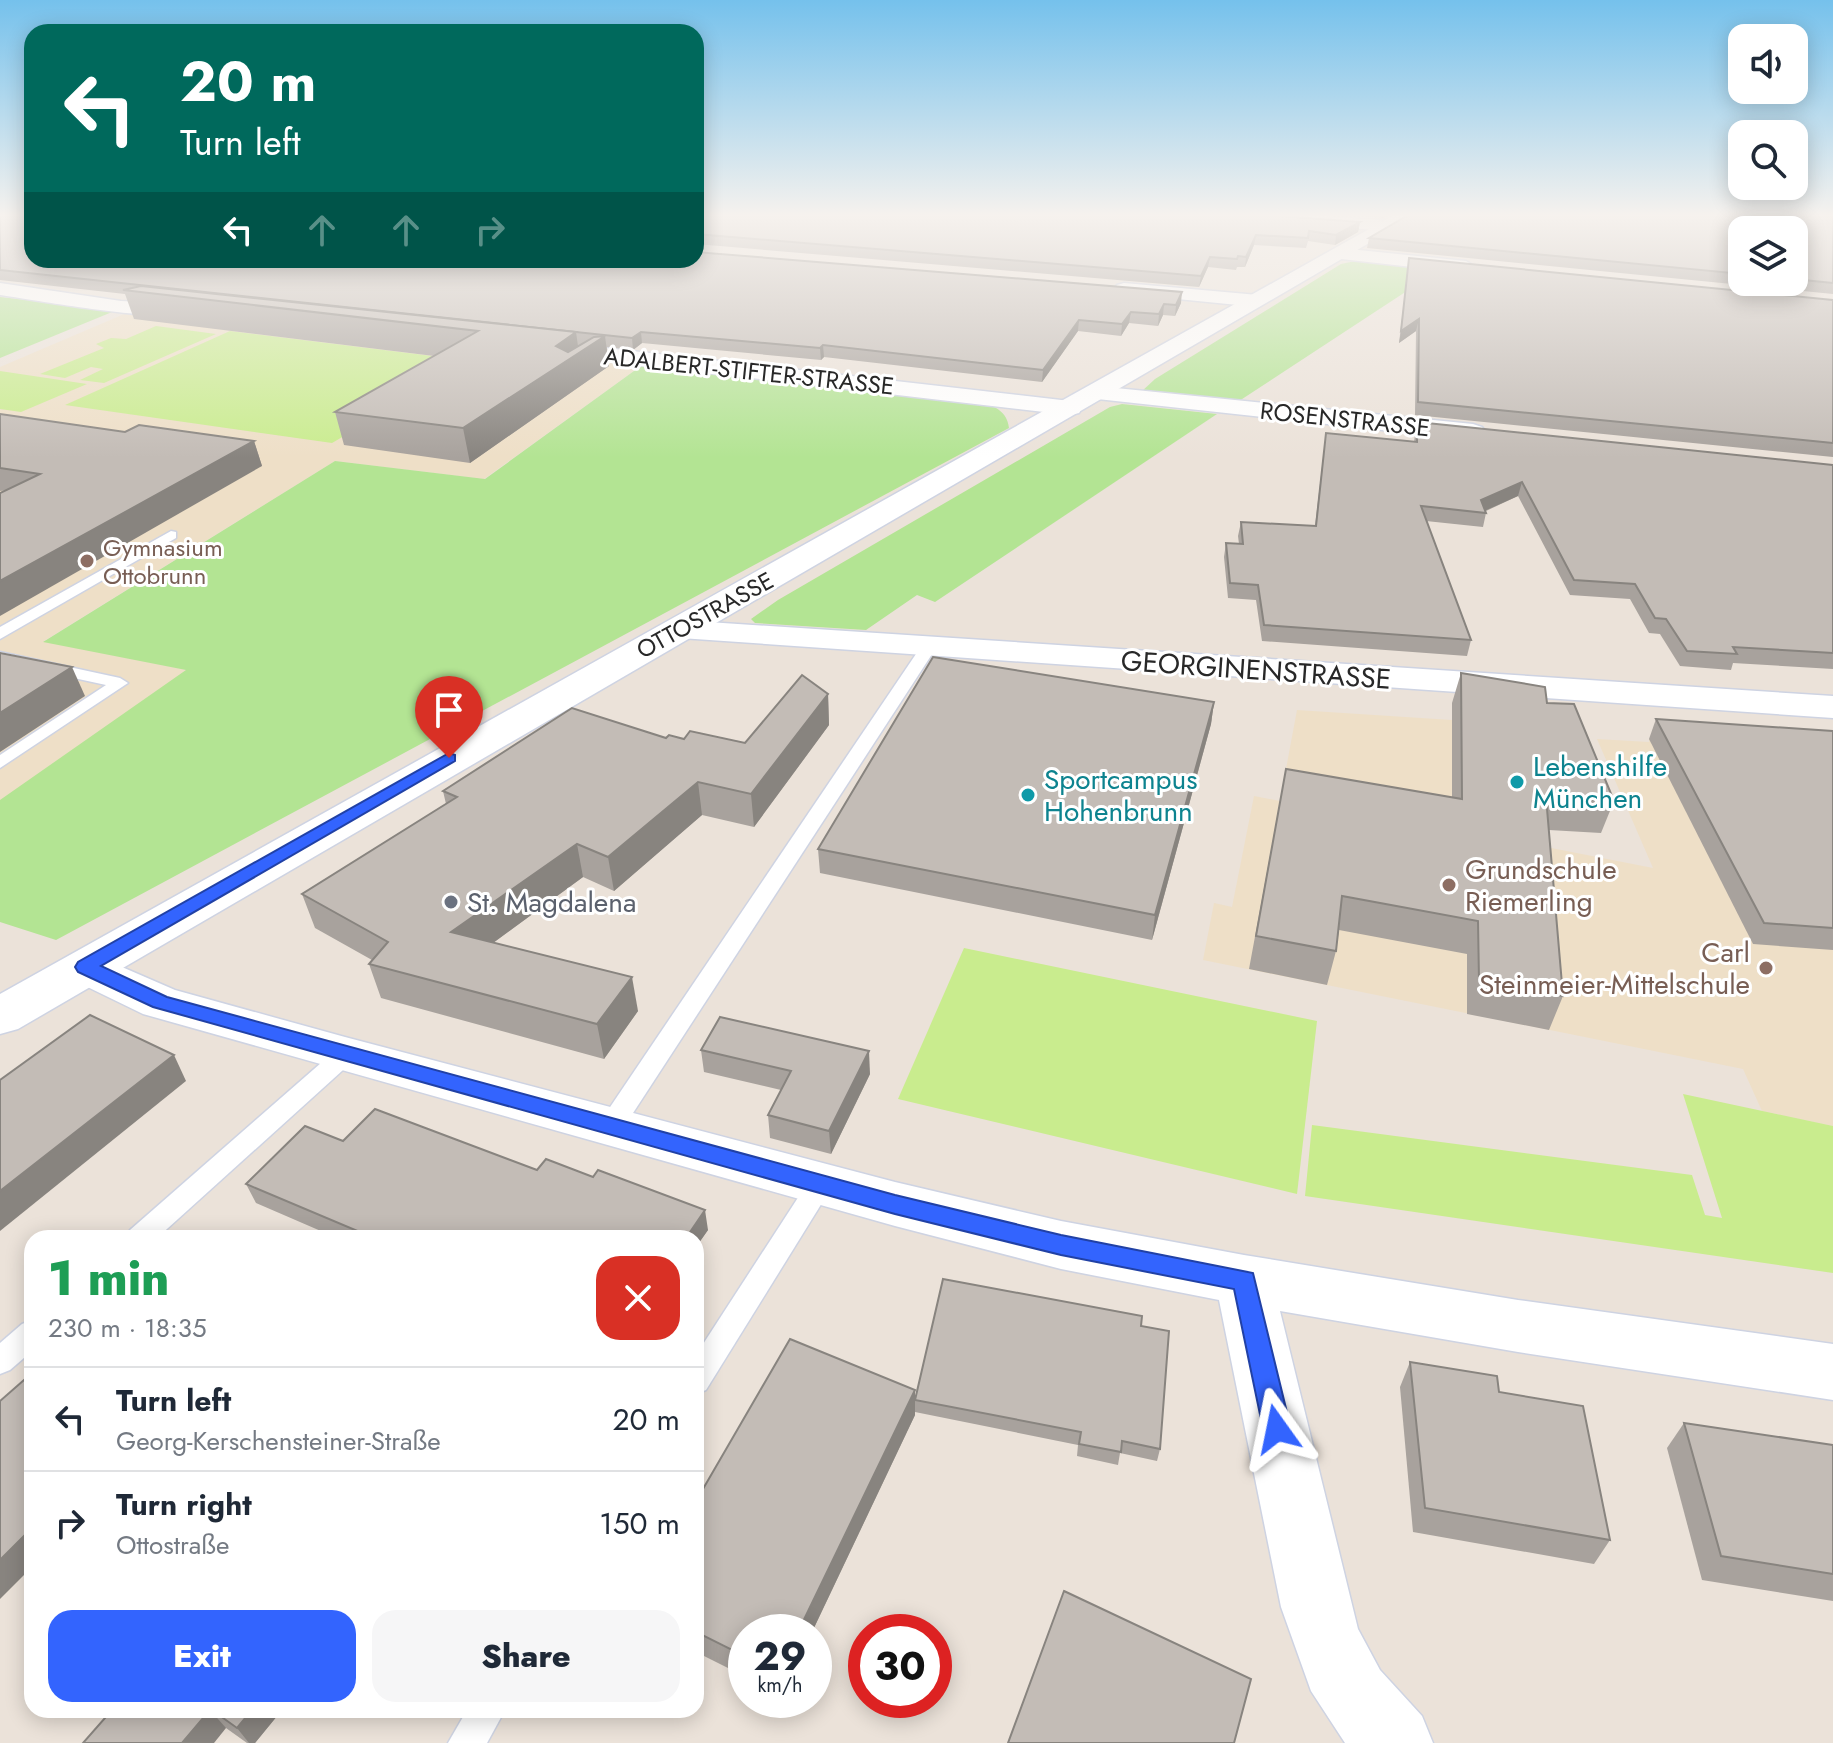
<!DOCTYPE html>
<html lang="en">
<head>
<meta charset="utf-8">
<style>
  :root { --surface:#fff; --page:#f6f6f7; --text:#1f2937; --muted:#747a83; --line:#e0e1e3; --accent:#3364fe }
  body { margin:0; font-family:Jost,sans-serif; background:var(--page); color:var(--text); height:100vh; display:flex; flex-direction:column; font-size:30px; white-space:nowrap }
  * { box-sizing:border-box; margin:0 }
  p { font-size:26px; color:var(--muted) }
  .icon { flex:none; width:44px; height:44px; fill:none; stroke:currentColor; stroke-width:2; stroke-linecap:round; stroke-linejoin:round }
  .map { position:relative; flex:1; overflow:hidden }
  .panel { position:absolute; left:24px; top:1230px; width:680px; height:488px; display:flex; flex-direction:column; background:var(--surface); border-radius:24px; box-shadow:0 4px 20px #0003 }
  .panel>* { flex:none }
  .hud { position:absolute; left:24px; top:24px; width:680px; height:244px; border-radius:24px; box-shadow:0 4px 20px #0003; background:#00695c; color:#fff; overflow:hidden }
  .fabs { position:absolute; left:1728px; top:24px; display:grid; gap:16px }
  .fabs a { display:grid; place-items:center; width:80px; height:80px; border-radius:16px; background:var(--surface); box-shadow:0 4px 20px #0003; font-size:40px }
  .speed { position:absolute; left:728px; top:1614px; display:flex; gap:16px; font-size:40px; font-weight:700; text-align:center }
  .speed>* { display:grid; place-content:center; width:104px; height:104px; border-radius:50%; background:var(--surface); box-shadow:0 4px 20px #0003; line-height:1 }
  .speed small { font-size:20px; font-weight:400 }
  .speed .limit { border:12px solid #d22; background:#fff; color:#111 }
  .pin { position:absolute; display:grid; place-items:center; width:68px; height:68px; color:#fff; margin:-82px -34px; border-radius:50% 50% 50% 0; rotate:-45deg; box-shadow:0 0 8px #0007 }
  .pin .icon { rotate:45deg }
  .me { position:absolute; width:88px; margin:-44px; rotate:348deg; stroke-linejoin:round; filter:drop-shadow(0 0 6px #0008) }
  .turn { display:flex; align-items:center; gap:28px; height:168px; padding:0 24px; font-size:36px }
  .turn .icon { width:104px; height:104px; stroke-width:2.5 }
  .turn b { display:block; font-size:56px; line-height:68px }
  .lanes { display:flex; align-items:center; height:76px; padding:0 24px; background:#0003; justify-content:center; gap:40px; direction:ltr }
  .lanes .off { opacity:.35 }
  .round { display:grid; place-items:center; flex:none; width:84px; height:84px; border-radius:24px; background:var(--page) }
  .headline { display:flex; align-items:center; justify-content:space-between; height:136px; padding:0 24px }
  h1 { font-size:48px; font-weight:800; line-height:60px; color:#1e9e55 }
  .primary-button { display:flex; gap:16px; margin-top:auto; padding:16px 24px }
  .primary-button a { flex:1; height:92px; border-radius:24px; background:var(--accent); color:#fff; font-size:32px; font-weight:800; line-height:92px; text-align:center }
  .primary-button a+a { background:var(--page); color:var(--text) }
  ul { padding:0; list-style:none }
  li { display:flex; align-items:center; gap:24px; height:104px; padding:0 24px; border-top:2px solid var(--line) }
  li div { flex:1 }
  li b { display:block; font-size:30px }
  li em { font-style:normal }
  .map>svg:first-child { display:block }
</style>
</head>
<body>
<div class="map">
<svg width="1833" height="1743" viewBox="0 0 1833 1743">
  <rect width="100%" height="100%" fill="#ebe2d9"/>
  <g fill="#eedfc7">
    <polygon points="129,312 645,363 484,479 335,461 44,641 187,670 0,801 0,367"/>
    <polygon points="1297,710 1452,720 1536,845 1653,868 1597,739 1649,742 1649,739 1833,751 1833,1126 1762,1111 1743,1069 1203,960 1214,903 1232,907 1254,796 1280,801"/>
  </g>
  <g fill="#b3e493">
    <polygon points="1360,260 1442,268 1236,403 1141,392 1155,379 1341,264"/>
    <polygon points="0,297 117,310 0,358"/>
    <path d="M 645,363 L 970,399 C 987,404 1007,407 1009,428 L 56,940 L 0,922 L 0,800 L 186,670 L 43,642 L 335,461 L 485,479 Z"/>
    <polygon points="1122,404 1217,414 935,602 917,595 866,630 755,623 751,619 778,600 1110,407"/>
  </g>
  <g fill="#c9ec8e">
    <polygon points="156,326 216,334 104,383 80,380 103,369 91,367 65,378 40,374 104,348 96,344 111,338 126,339"/>
    <polygon points="230,331 473,361 332,443 65,405"/>
    <polygon points="0,371 87,384 21,412 0,409"/>
    <polygon points="964,948 1317,1021 1297,1194 898,1099"/>
    <polygon points="1683,1094 1833,1126 1833,1273 1305,1196 1312,1125 1692,1175 1705,1215 1722,1218"/>
  </g>
  <g fill="none" stroke-linecap="round" stroke-linejoin="round">
    <g stroke="#ced3e2" stroke-width="3">
      <g id="lane">
        <polygon points="171,531 176,532 176,538 0,639 0,627"/>
        <polygon points="928,643 936,648 620,1133 611,1136 602,1133 599,1126 602,1119 920,648"/>
        <polygon points="0,652 120,678 128,683 0,768 0,755 106,685 0,662"/>
        <polygon points="345,1046 353,1049 357,1055 353,1061 157,1238 126,1238 130,1230 337,1049"/>
        <polygon points="821,1173 830,1176 834,1183 830,1190 706,1390 696,1394 696,1355 812,1176"/>
        <polygon points="32,1320 32,1351 10,1370 0,1374 0,1343 22,1324"/>
        <polygon points="467,1710 505,1710 487,1743 448,1743"/>
      </g>
    </g>
    <g stroke="#ced3e2" stroke-width="3">
      <g id="street">
        <polygon points="1216,214 1301,214 1389,221 1398,226 1389,231 1224,219"/>
        <polygon points="1339,248 1466,261 1476,267 1466,273 1332,258 1330,254"/>
        <path d="M 0,283 L 121,301 L 185,304 L 195,310 C 181,327 29,299 0,295 Z"/>
        <polygon points="1124,283 1258,295 1268,301 1258,307 1117,293 1114,289 1117,285"/>
        <polygon points="553,342 1070,401 1079,403 1082,408 1079,413 1070,415 545,354 542,349 545,344"/>
        <polygon points="1096,386 1473,424 1482,427 1486,432 1482,437 1473,440 1088,398 1084,393 1088,388"/>
        <polygon points="678,620 1833,696 1833,718 666,637 662,630 666,623"/>
        <polygon points="85,951 175,990 345,1037 895,1182 1061,1221 1244,1255 1518,1300 1833,1344 1833,1400 1518,1352 1280,1311 1358,1629 1380,1670 1422,1716 1433,1743 1345,1743 1311,1691 1281,1607 1219,1300 1061,1269 895,1226 143,1014 69,978 62,967 69,956"/>
      </g>
    </g>
    <g stroke="#ced3e2" stroke-width="3">
      <polygon id="secondary" points="1396,214 1419,214 18,1029 0,1034 0,994"/>
    </g>
    <use href="#lane" fill="#fff" fill-rule="evenodd"/>
    <use href="#street" fill="#fff" fill-rule="evenodd"/>
    <use href="#secondary" fill="#fff" fill-rule="evenodd"/>
  </g>
  <g fill="#a8a29d" fill-rule="evenodd">
    <polygon points="0,214 1181,303 1175,316 1163,315 1158,326 1129,323 1121,336 1078,331 1042,382 824,357 821,360 642,343 633,350 607,347 609,366 470,463 344,445 335,412 434,356 134,319 125,294 0,280"/>
    <polygon points="696,214 1360,222 1358,232 1335,245 1308,241 1306,248 1254,245 1245,267 1237,267 1236,270 1208,267 1199,287 696,244"/>
    <polygon points="1335,214 1390,214 1384,218"/>
    <path d="M 1833,214 L 1833,294 L 1367,248 L 1369,238 ZM 1742,230 L 1794,230 L 1794,282 L 1742,282 Z"/>
    <polygon points="1409,258 1833,300 1833,457 1415,415 1416,331 1399,343"/>
    <polygon points="0,414 125,432 254,441 262,466 0,491"/>
    <polygon points="1417,422 1833,465 1833,669 1733,663 1731,670 1680,666 1660,634 1649,633 1630,599 1570,595 1518,496 1486,511 1486,513 1483,527 1426,521 1471,640 1467,656 1262,641 1256,600 1228,598 1224,557 1226,543 1239,544 1238,536 1241,522 1315,526 1326,433 1414,442"/>
    <polygon points="1461,673 1547,703 1614,801 1601,833 1549,830 1563,996 1549,1030 1467,1014 1467,954 1339,930 1336,951 1327,985 1249,969 1286,769 1452,797 1452,703"/>
    <polygon points="828,694 829,725 754,827 702,815 614,891 583,877 493,943 638,1011 604,1059 381,998 369,964 372,960 315,928 302,894 446,804 443,791 666,738 745,743"/>
    <polygon points="1214,702 1211,724 1152,940 820,873 818,849"/>
    <polygon points="1656,719 1833,731 1833,950 1753,944 1649,739"/>
    <polygon points="701,1050 870,1074 831,1154 770,1138 768,1115 781,1090 704,1072"/>
    <polygon points="343,1141 537,1170 708,1230 696,1247 696,1238 337,1238 256,1203 246,1184"/>
    <polygon points="1141,1326 1160,1449 1157,1461 1120,1453 1118,1465 1077,1456 1078,1445 915,1412 915,1415 812,1632 746,1632 746,1677 696,1652 696,1501 915,1399"/>
    <polygon points="1410,1362 1499,1392 1610,1540 1594,1564 1413,1532 1400,1387"/>
    <polygon points="1684,1423 1833,1445 1833,1601 1702,1580 1667,1448"/>
    <polygon points="112,1710 282,1710 255,1743 247,1743 226,1728"/>
  </g>
  <g fill="#88847f">
    <polygon points="1360,222 1358,232 1335,245 1336,235"/>
    <polygon points="1256,235 1254,245 1245,267 1246,257"/>
    <polygon points="1210,257 1208,267 1199,287 1201,276"/>
    <polygon points="1182,292 1181,303 1175,316 1176,305"/>
    <polygon points="1164,304 1163,315 1158,326 1159,314"/>
    <polygon points="1131,312 1129,323 1121,336 1122,324"/>
    <polygon points="1419,319 1416,331 1399,343 1401,331"/>
    <polygon points="1079,320 1078,331 1042,382 1043,370"/>
    <polygon points="576,332 579,353 605,336 609,366 470,463 463,428 556,346"/>
    <polygon points="641,332 642,343 633,350 632,338"/>
    <polygon points="823,345 824,357 821,360 820,348"/>
    <polygon points="254,441 262,466 0,616 0,581"/>
    <polygon points="1522,482 1518,496 1482,512 1481,500"/>
    <polygon points="72,667 85,696 0,752 0,713"/>
    <polygon points="828,694 829,725 754,827 751,794"/>
    <polygon points="1214,702 1211,724 1152,940 1155,915"/>
    <polygon points="698,782 702,815 614,891 608,857"/>
    <polygon points="577,844 583,877 460,967 451,932"/>
    <polygon points="632,977 638,1011 604,1059 597,1024"/>
    <polygon points="869,1051 870,1074 831,1154 829,1131"/>
    <polygon points="174,1055 186,1081 0,1231 0,1191"/>
    <polygon points="705,1210 708,1230 696,1247 696,1238 686,1238"/>
    <polygon points="915,1390 915,1415 812,1632 798,1632"/>
    <polygon points="32,1528 32,1567 0,1599 0,1560"/>
    <polygon points="210,1710 226,1728 214,1743 182,1743"/>
    <polygon points="252,1710 282,1710 255,1743 249,1743 237,1728"/>
  </g>
  <g fill="#c3bcb6" stroke="#88847f" stroke-width="2">
    <polygon points="0,214 32,214 32,260 696,260 696,252 1182,292 1176,305 1164,304 1159,314 1131,312 1122,324 1079,320 1043,370 823,345 820,348 641,332 632,338 0,270"/>
    <polygon points="696,214 1254,214 1360,222 1336,235 1309,231 1308,238 1256,235 1246,257 1238,256 1237,259 1210,257 1201,276 696,234"/>
    <polygon points="1410,214 1833,214 1833,283 1794,279 1794,230 1742,230 1742,274 1369,238"/>
    <polygon points="1409,258 1833,300 1833,443 1418,402 1419,319 1401,331"/>
    <polygon points="141,286 576,332 556,346 568,352 594,337 605,336 463,428 335,412 478,331 123,290"/>
    <polygon points="0,414 125,432 139,425 254,441 0,581 0,493 40,474 0,468"/>
    <polygon points="1417,422 1833,465 1833,653 1733,647 1737,654 1687,651 1666,619 1655,618 1635,584 1574,580 1522,482 1481,500 1486,513 1421,506 1471,640 1264,625 1258,585 1230,583 1226,543 1243,544 1241,522 1316,526 1326,433 1417,442"/>
    <polygon points="0,653 72,667 0,713"/>
    <polygon points="933,657 1214,702 1155,915 818,849"/>
    <polygon points="1461,673 1545,687 1547,703 1574,704 1614,801 1546,797 1563,996 1479,980 1478,921 1342,896 1336,951 1256,936 1286,769 1462,799"/>
    <polygon points="802,675 828,694 751,794 698,782 608,857 577,844 451,932 632,977 597,1024 369,964 388,942 302,894 457,797 443,791 572,708 666,738 669,735 684,739 690,731 745,743"/>
    <polygon points="1656,719 1833,731 1833,928 1764,923"/>
    <polygon points="90,1015 174,1055 0,1191 0,1080"/>
    <polygon points="720,1017 869,1051 829,1131 768,1115 791,1071 701,1050"/>
    <polygon points="375,1109 537,1170 546,1159 593,1177 598,1170 705,1210 686,1238 374,1238 246,1184 305,1126 343,1141"/>
    <polygon points="943,1279 1142,1316 1141,1326 1169,1331 1160,1449 1122,1441 1121,1452 1079,1444 1081,1432 915,1400"/>
    <polygon points="790,1339 915,1390 798,1632 746,1632 746,1657 696,1632 696,1501"/>
    <polygon points="1410,1362 1497,1376 1499,1392 1583,1406 1610,1540 1425,1508"/>
    <polygon points="32,1373 32,1528 0,1560 0,1401"/>
    <polygon points="1684,1423 1833,1445 1833,1574 1721,1556"/>
    <polygon points="1064,1591 1251,1679 1234,1743 1008,1743"/>
    <polygon points="112,1710 210,1710 182,1743 83,1743"/>
    <polygon points="212,1710 252,1710 237,1728"/>
  </g>
  <linearGradient id="sky" x2="0" y2="1"><stop stop-color="#75c1ec"/><stop offset="0.47" stop-color="#f6f2ee"/><stop offset="1" stop-color="#f6f2ee" stop-opacity="0"/></linearGradient>
  <rect width="1833" height="458" fill="url(#sky)"/>
  <polygon fill="#3364fe" stroke="#2141a5" stroke-width="2" points="449,753 455,755 455,761 101,966 167,997 895,1195 1061,1235 1253,1273 1291,1429 1287,1438 1277,1442 1267,1438 1263,1429 1234,1289 1061,1255 895,1214 153,1007 78,972 75,967 78,962"/>
  <g fill="#8d6e63" stroke="#fff" stroke-width="3">
    <circle cx="87" cy="561" r="8"/>
    <circle cx="1449" cy="885" r="8"/>
    <circle cx="1766" cy="968" r="8"/>
  </g>
  <g fill="#0f9aa8" stroke="#fff" stroke-width="3">
    <circle cx="1517" cy="782" r="8"/>
    <circle cx="1028" cy="795" r="8"/>
  </g>
  <circle fill="#6b7280" stroke="#fff" stroke-width="3" cx="451" cy="902" r="8"/>
  <g text-anchor="middle" dominant-baseline="central" stroke-width="6" stroke-linejoin="round" paint-order="stroke">
    <g font-size="24" fill="#282828" stroke="#fff">
      <text transform="translate(749 371) rotate(6)">ADALBERT-STIFTER-STRASSE</text>
      <text transform="translate(1345 419) rotate(6)">ROSENSTRASSE</text>
      <text transform="translate(705 615) rotate(-29)">OTTOSTRASSE</text>
    </g>
    <g font-size="24" fill="#785e54" stroke="#fff" text-anchor="start">
      <text x="103" y="547">Gymnasium<tspan x="103" dy="28">Ottobrunn</tspan></text>
    </g>
    <g font-size="28" fill="#282828" stroke="#fff">
      <text transform="translate(1256 670) rotate(4)">GEORGINENSTRASSE</text>
    </g>
    <g font-size="28" fill="#0d838f" stroke="#fff" text-anchor="start">
      <text x="1533" y="766">Lebenshilfe<tspan x="1533" dy="32">München</tspan></text>
      <text x="1044" y="779">Sportcampus<tspan x="1044" dy="32">Hohenbrunn</tspan></text>
    </g>
    <g font-size="28" fill="#785e54" stroke="#fff" text-anchor="start">
      <text x="1465" y="869">Grundschule<tspan x="1465" dy="32">Riemerling</tspan></text>
      <text x="1750" y="952" text-anchor="end">Carl<tspan x="1750" dy="32">Steinmeier-Mittelschule</tspan></text>
    </g>
    <g font-size="28" fill="#5b616d" stroke="#fff" text-anchor="start">
      <text x="467" y="902">St. Magdalena</text>
    </g>
  </g>
</svg>
<div class="fabs">
<a><svg class="icon" aria-label="sound" viewBox="0 0 24 24"><path d="M4 9h4l5-4v14l-5-4H4zM17 9q2 3 0 6"/></svg></a>
<a><svg class="icon" aria-label="search" viewBox="0 0 24 24"><circle cx="10" cy="10" r="6"/><path d="M15 15l6 6"/></svg></a>
<a><svg class="icon" aria-label="layers" viewBox="0 0 24 24"><path d="M12 4l9 5-9 5-9-5zM3 14l9 5 9-5"/></svg></a>
</div>
<div class="speed"><div>29<small>km/h</small></div><div class="limit">30</div></div>
<div class="pin" style="left:449px;top:758px;background:#d93025"><svg class="icon" aria-label="arrive" viewBox="0 0 24 24"><path d="M6 21V4h12l-3 4 3 4H6"/></svg></div>
<svg class="me" style="left:1277px;top:1429px" viewBox="-20 -20 40 40"><path d="M0-17L14 15 0 8-14 15z" fill="#3364fe" stroke="#fff" stroke-width="4"/></svg>
<div class="hud">
<div class="turn"><svg class="icon" aria-label="left" viewBox="0 0 24 24"><path d="M17 20v-9H6M10 6l-5 5 5 5"/></svg><div><b>20 m</b>Turn left</div></div>
<div class="lanes"><svg class="icon" aria-label="left" viewBox="0 0 24 24"><path d="M17 20v-9H6M10 6l-5 5 5 5"/></svg><svg class="icon off" aria-label="ahead" viewBox="0 0 24 24"><path d="M12 20V5M6 11l6-6 6 6"/></svg><svg class="icon off" aria-label="ahead" viewBox="0 0 24 24"><path d="M12 20V5M6 11l6-6 6 6"/></svg><svg class="icon off" aria-label="right" viewBox="0 0 24 24"><path d="M7 20v-9h11M14 6l5 5-5 5"/></svg></div>
</div>
<section class="panel">
<div class="headline"><div><h1>1 min</h1><p>230 m · 18:35</p></div><a class="round" style="background:#d93025;color:#fff"><svg class="icon" aria-label="close" viewBox="0 0 24 24"><path d="M6 6l12 12M18 6L6 18"/></svg></a></div>
<ul>
<li><svg class="icon" aria-label="left" viewBox="0 0 24 24"><path d="M17 20v-9H6M10 6l-5 5 5 5"/></svg><div><b>Turn left</b><p>Georg-Kerschensteiner-Straße</p></div><em>20 m</em></li>
<li><svg class="icon" aria-label="right" viewBox="0 0 24 24"><path d="M7 20v-9h11M14 6l5 5-5 5"/></svg><div><b>Turn right</b><p>Ottostraße</p></div><em>150 m</em></li>
</ul>
<div class="primary-button"><a>Exit</a><a>Share</a></div>
</section>
</div>
</body>
</html>
